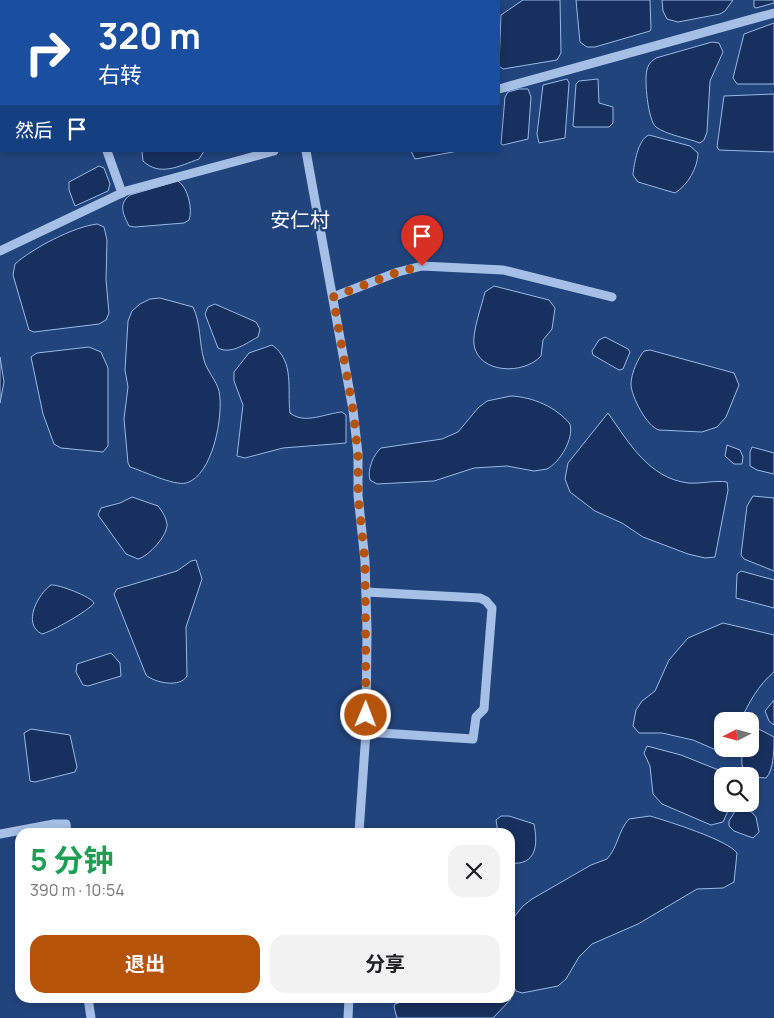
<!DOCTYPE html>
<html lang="zh">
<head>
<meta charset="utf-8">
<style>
  :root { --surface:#fff; --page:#f2f2f2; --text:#202124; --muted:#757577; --accent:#b45309 }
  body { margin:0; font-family:Manrope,"Noto Sans SC",sans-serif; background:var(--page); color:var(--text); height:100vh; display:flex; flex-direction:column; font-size:19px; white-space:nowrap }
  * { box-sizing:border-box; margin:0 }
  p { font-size:16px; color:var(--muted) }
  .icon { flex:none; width:28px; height:28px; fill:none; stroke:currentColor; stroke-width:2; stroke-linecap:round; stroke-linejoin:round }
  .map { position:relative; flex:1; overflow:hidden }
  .panel { position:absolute; left:15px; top:828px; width:500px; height:175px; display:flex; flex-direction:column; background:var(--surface); border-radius:15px; box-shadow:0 2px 8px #0003 }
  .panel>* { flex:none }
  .top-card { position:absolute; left:0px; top:0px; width:500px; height:152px; box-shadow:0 2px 8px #0003; background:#1a4fa0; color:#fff; overflow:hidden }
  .needle { width:32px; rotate:264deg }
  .controls { position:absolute; left:714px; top:712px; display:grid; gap:10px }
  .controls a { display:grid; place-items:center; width:45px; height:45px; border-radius:10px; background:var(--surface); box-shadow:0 2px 8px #0003; font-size:25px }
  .pin { position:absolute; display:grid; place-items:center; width:42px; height:42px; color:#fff; margin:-51px -21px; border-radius:50% 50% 50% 0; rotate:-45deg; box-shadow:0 0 5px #0007 }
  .pin .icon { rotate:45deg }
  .me { position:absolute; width:55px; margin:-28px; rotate:1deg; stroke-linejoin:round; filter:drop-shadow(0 0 4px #0008) }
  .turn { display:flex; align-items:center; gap:18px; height:105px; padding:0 15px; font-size:22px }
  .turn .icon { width:65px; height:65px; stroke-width:2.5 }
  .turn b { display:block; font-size:35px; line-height:42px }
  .then { display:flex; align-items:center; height:48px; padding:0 15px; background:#0003; gap:10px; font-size:19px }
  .round { display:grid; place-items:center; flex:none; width:52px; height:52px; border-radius:15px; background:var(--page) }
  .overview { display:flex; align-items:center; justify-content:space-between; height:85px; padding:0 15px }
  h1 { font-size:30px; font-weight:700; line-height:38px; color:#1e9e55 }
  .action { display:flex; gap:10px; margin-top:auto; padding:10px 15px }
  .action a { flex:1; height:58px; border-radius:15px; background:var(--accent); color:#fff; font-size:20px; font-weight:700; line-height:58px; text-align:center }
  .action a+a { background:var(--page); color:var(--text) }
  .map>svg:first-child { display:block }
</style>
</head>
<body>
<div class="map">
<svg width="774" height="1018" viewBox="0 0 774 1018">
  <rect width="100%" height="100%" fill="#22447d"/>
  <g fill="#17305d" stroke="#9ab9e7">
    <polygon points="362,0 457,0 466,1 362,1"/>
    <polygon points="523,0 560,0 561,53 557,60 503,69 499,66 501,15"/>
    <polygon points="576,0 650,0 651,29 650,31 595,47 587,47 580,42"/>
    <polygon points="662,0 733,0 725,11 720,14 678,22 667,19 663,11"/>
    <polygon points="754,0 774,0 774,3 756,8 754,7"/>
    <polygon points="774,23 774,84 737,84 733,78 744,34"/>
    <path d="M 712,42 L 719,43 L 723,52 L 710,81 L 707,132 L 704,140 L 700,143 C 687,138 667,135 656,127 C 648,121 644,79 647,70 C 648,64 652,61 656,58 Z"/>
    <polygon points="567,79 569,83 565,138 539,143 537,134 543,85"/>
    <polygon points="598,79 599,103 613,107 613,123 609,127 575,127 573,126 576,84 579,81"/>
    <polygon points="519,89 528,89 531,97 528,139 503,145 501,144 505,97 508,92"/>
    <polygon points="774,94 774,152 719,150 717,147 724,96"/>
    <path d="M 649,135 L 690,146 L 698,153 C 698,167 688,185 675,193 L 638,182 L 633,175 C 634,164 638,139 649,135 Z"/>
    <path d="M 142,151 L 204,151 L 199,159 C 179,166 160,177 143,161 Z"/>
    <polygon points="411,151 458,151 415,159"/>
    <polygon points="99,166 104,168 110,184 108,191 75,206 69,190 69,182"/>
    <path d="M 178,181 C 188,187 193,210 189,220 L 184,223 L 135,227 L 129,226 C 123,214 118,204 130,195 Z"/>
    <path d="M 97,224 L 104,227 L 107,240 L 106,280 L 109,313 L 106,320 L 99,324 L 34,332 L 29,330 L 13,275 L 15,264 C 33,248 73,227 97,224 Z"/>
    <path d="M 494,286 L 549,300 L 555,308 L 552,329 L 543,340 L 541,356 C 524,375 479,374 474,345 C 472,332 482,305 485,292 Z"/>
    <path d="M 160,298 L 193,307 C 201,324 199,343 204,360 C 207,371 216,380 219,391 C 224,414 213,476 186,483 C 174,486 143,471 130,467 L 128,463 L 124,419 L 128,387 L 125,370 L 128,321 L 132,311 L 140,304 L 150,299 Z"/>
    <path d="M 215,304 L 256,322 L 260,329 L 258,337 C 246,343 232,355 218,348 L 205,314 L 208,307 Z"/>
    <polygon points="605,337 628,349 630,352 623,369 619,370 593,355 592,351 599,340"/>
    <path d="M 272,345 C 295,361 287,390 290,413 C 305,425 326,413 342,412 L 346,415 L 346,443 L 283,448 L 245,458 L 237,456 L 243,405 L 234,381 L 234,372 L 249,353 Z"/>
    <polygon points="89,347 101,352 108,368 108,446 103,452 61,448 54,444 43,414 31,357 37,353"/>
    <path d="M 650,350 L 734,373 L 739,385 L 726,417 L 717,427 L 702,432 L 659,430 C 647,427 631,396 631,384 C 631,374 638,358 644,351 Z"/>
    <polygon points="0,357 4,382 0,403"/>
    <path d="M 511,396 C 533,397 556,407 570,424 C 574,439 560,462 547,469 L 534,471 L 507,466 L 474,468 L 434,481 L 377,484 L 370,480 C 367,470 373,455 381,448 L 442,439 L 458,432 L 478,408 L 487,401 Z"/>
    <path d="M 608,413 C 629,443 649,478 688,483 C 701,484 715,480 727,482 L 728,490 L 715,557 L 705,558 L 688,554 L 643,537 L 622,523 L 595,511 L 570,492 L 565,479 L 568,463 Z"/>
    <polygon points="727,445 740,450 743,457 742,464 734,464 725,456"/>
    <polygon points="752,447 774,453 774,474 757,470 750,466 750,452"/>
    <polygon points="753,496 774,498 774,571 744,559 741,555 747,506"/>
    <path d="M 132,497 L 158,506 C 162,511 166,517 167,524 C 168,535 149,556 138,559 L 126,554 L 98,515 L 101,508 L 120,503 Z"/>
    <path d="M 196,560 L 202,579 L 186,627 L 187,676 C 180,688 155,683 146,675 L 114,594 L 117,589 L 177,571 L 191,561 Z"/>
    <polygon points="741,571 774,580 774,608 736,598 737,574"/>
    <path d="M 51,585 C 58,584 92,597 94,603 C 90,610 51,632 42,634 C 21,624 39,593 51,585 Z"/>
    <path d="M 723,623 L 774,635 L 774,672 C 758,685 749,703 740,721 L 722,721 L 722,749 L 731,750 L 723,753 L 693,740 L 662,733 L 639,733 L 633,726 L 636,710 L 642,701 L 655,691 L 669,660 L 688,638 Z"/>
    <polygon points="111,653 120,663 121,676 88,686 83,685 76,672 77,664"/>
    <polygon points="774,700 774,725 769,721 765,711"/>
    <path d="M 751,725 L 774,737 C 774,749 774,770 766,778 C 744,777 739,770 743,749 L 750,749 Z"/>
    <polygon points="31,729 70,735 77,767 75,772 35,782 30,781 24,733"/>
    <polygon points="647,746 681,755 721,771 726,776 722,776 722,804 731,804 723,822 711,825 662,804 653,794 650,766 644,753"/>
    <polygon points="739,805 745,805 756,817 759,832 753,838 734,831 729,826 729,821"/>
    <path d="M 501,816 L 509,816 L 534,824 C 538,844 537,866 510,863 L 510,832 L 498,832 L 496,820 Z"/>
    <path d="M 650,816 C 667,821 728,840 737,853 L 734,882 L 723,888 L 697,889 L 638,924 L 592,944 L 579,957 L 566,979 L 558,986 L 522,993 L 516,991 L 510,980 L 510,922 L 523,906 L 532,899 L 591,865 L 607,859 C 618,847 618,831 629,819 Z"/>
    <polygon points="413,998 510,998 511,999 493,1018 397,1018 394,1007 395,1004"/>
  </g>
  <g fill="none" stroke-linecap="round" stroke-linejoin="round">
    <g stroke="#a6bfe6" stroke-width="9">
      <polyline points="19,0 20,1"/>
      <polyline points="290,0 290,1"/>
      <polyline points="499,89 774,13"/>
      <polyline points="107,151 122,193"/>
      <polyline points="306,151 353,410 358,454 358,495 365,561 367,630 366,732 359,832"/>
      <polyline points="0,251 126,191 274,151"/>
      <polyline points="333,297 398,272 422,266 503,270 612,297"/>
      <polyline points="366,732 473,739 476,717 484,709 492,608 486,601 480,598 366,592"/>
      <polyline points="0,834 54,824 66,824 67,832"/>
      <polyline points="88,998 91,1018"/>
      <polyline points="348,1018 349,998"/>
    </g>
  </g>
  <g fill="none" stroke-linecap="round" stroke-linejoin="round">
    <polyline stroke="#b45309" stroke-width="9" stroke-dasharray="0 16.2" points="366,715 365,561 358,495 358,454 353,410 333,297 398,272 422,266"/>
  </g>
  <g text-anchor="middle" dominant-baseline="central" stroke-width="5" stroke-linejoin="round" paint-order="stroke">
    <g font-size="20" fill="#fff" stroke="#22447d">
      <text x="300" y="219">安仁村</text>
    </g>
  </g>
</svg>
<div class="controls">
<a><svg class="needle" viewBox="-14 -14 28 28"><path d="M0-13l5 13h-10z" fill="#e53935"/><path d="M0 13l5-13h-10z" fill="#757577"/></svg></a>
<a><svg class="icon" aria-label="search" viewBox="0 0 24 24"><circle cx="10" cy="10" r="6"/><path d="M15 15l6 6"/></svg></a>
</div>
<div class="pin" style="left:422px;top:266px;background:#d93025"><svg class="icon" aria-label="arrive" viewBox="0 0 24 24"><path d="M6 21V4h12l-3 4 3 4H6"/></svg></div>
<svg class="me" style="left:366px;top:715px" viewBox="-20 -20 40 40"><circle r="17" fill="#b45309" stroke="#fff" stroke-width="3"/><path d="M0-11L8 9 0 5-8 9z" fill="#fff"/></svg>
<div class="top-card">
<div class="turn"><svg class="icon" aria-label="right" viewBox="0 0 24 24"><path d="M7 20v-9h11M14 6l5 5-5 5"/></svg><div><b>320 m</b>右转</div></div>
<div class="then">然后<svg class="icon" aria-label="arrive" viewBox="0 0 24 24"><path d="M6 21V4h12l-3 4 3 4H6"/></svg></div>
</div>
<section class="panel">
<div class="overview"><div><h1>5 分钟</h1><p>390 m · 10:54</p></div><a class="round"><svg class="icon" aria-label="close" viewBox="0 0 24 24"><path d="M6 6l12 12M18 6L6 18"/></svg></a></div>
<div class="action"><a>退出</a><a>分享</a></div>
</section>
</div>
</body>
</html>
